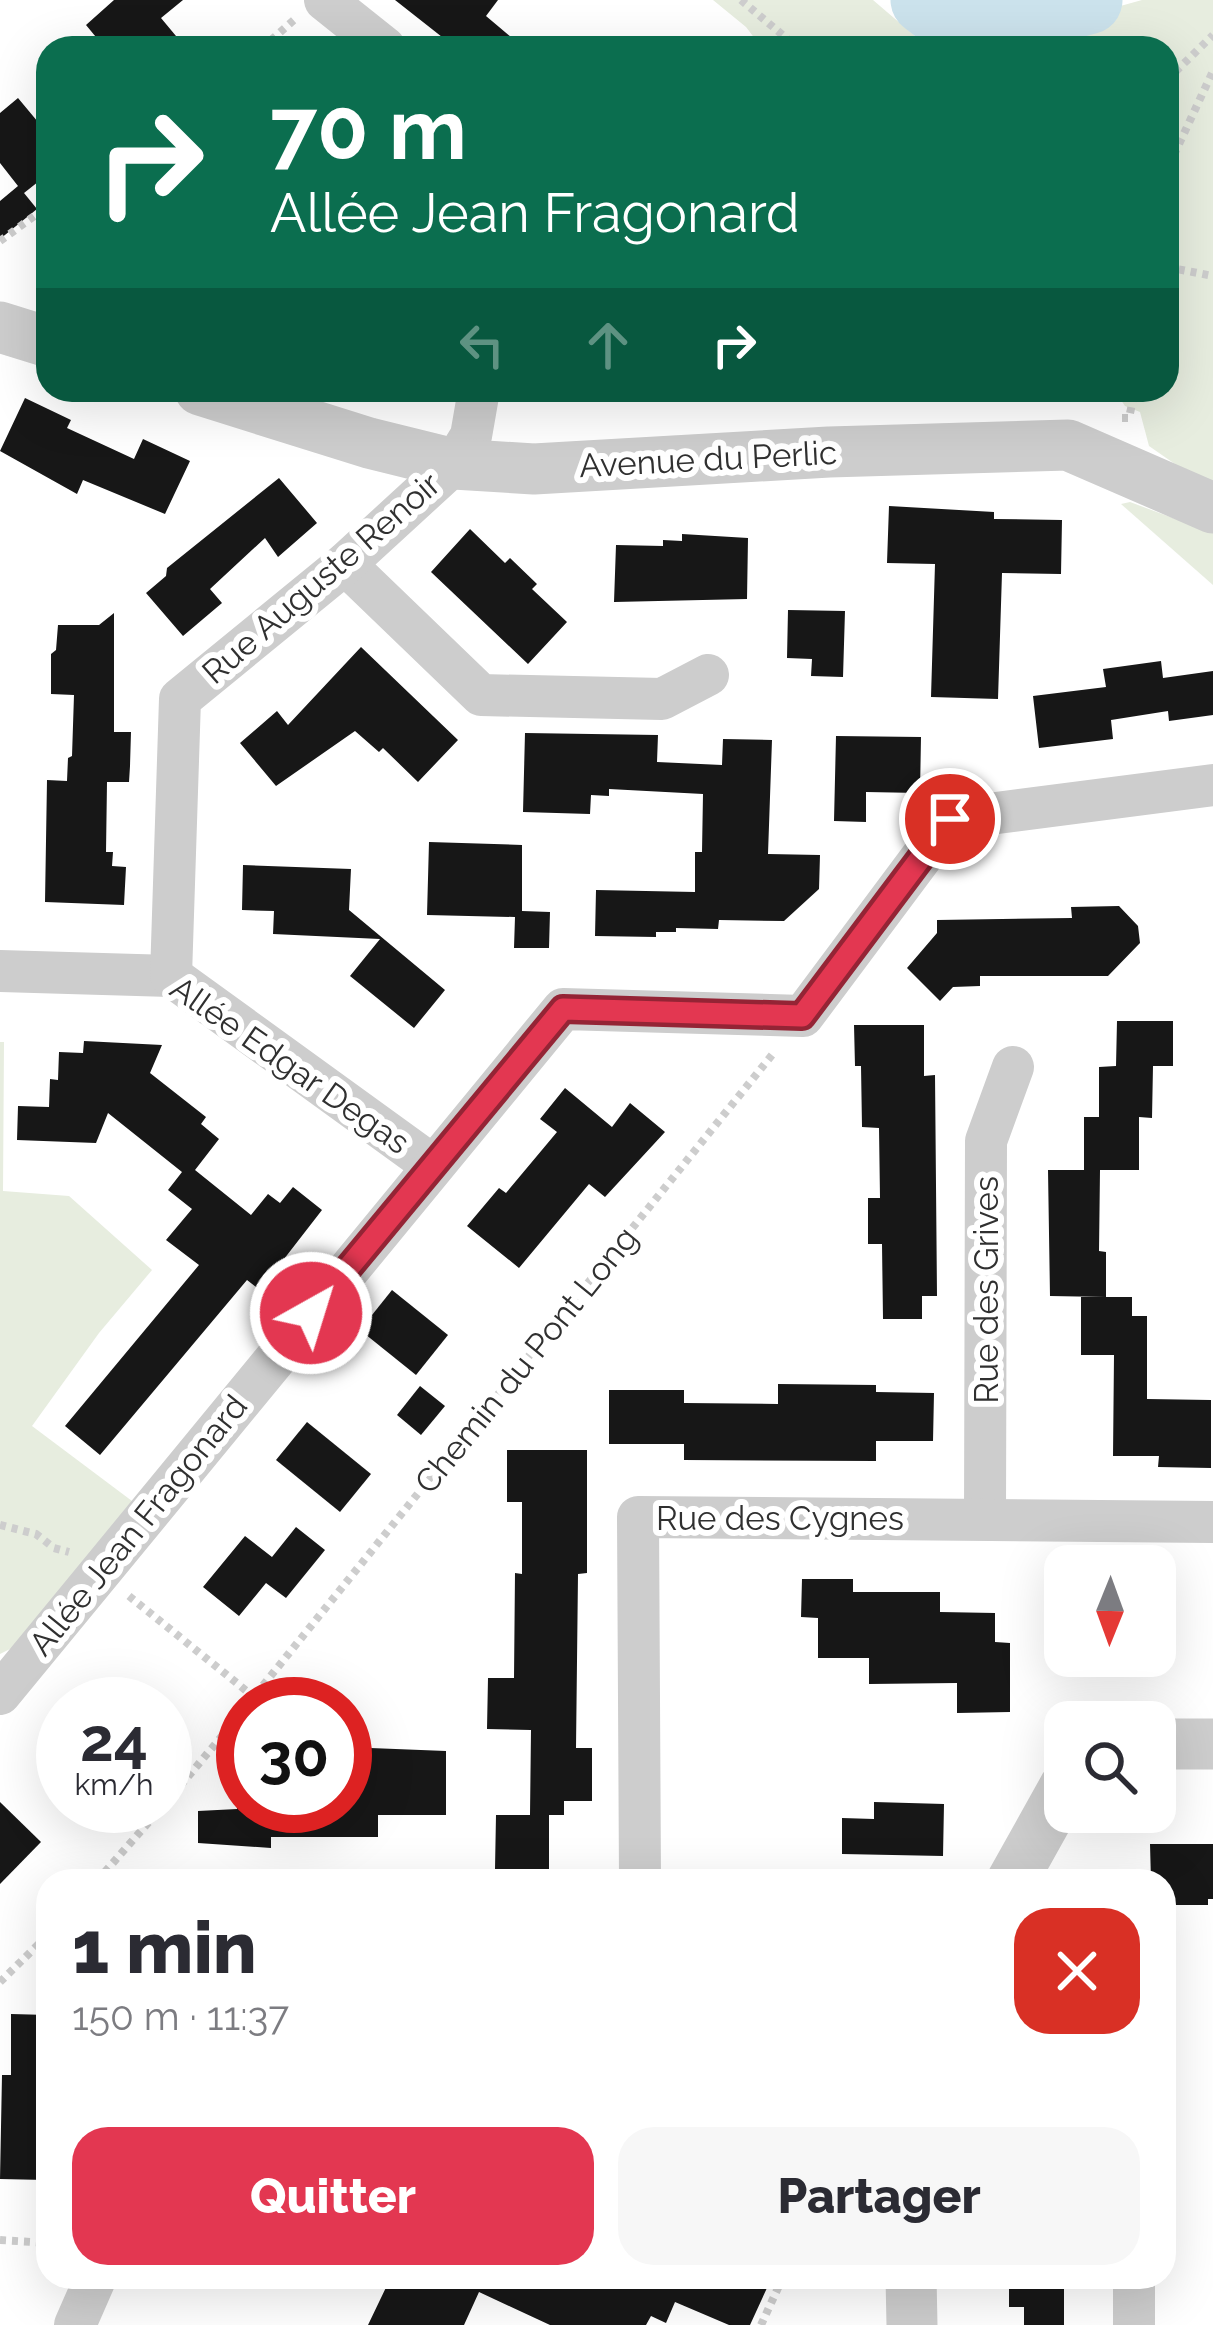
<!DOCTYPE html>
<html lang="fr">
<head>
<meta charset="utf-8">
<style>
  :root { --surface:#fff; --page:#f7f7f7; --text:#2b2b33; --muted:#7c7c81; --accent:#e33751 }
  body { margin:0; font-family:Raleway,sans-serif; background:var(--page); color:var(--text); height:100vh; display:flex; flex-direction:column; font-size:45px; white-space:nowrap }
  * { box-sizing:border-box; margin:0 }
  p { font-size:39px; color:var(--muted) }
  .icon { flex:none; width:66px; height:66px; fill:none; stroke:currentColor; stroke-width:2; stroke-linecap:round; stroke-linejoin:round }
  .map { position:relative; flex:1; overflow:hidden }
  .details { position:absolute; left:36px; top:1869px; width:1140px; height:420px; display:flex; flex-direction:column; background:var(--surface); border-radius:36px; box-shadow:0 12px 48px #0002 }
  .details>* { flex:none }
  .banner { position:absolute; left:36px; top:36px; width:1143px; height:366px; border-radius:36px; box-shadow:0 12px 48px #0002; background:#0b6e4f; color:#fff; overflow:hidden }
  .needle { width:78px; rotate:181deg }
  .fabs { position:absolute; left:1044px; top:1545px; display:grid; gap:24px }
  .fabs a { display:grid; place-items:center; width:132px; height:132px; border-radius:24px; background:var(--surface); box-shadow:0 12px 48px #0002; font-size:60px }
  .speed { position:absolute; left:36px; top:1677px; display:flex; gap:24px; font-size:60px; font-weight:700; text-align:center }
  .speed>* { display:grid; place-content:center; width:156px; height:156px; border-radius:50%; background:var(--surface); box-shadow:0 12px 48px #0002; line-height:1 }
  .speed small { font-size:30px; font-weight:400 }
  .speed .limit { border:18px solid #d22; background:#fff; color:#111 }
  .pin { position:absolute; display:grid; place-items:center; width:102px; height:102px; color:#fff; margin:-51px; border:6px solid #fff; border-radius:50%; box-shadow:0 3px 12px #0007 }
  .me { position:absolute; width:132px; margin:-66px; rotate:39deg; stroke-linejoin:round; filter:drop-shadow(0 0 9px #0008) }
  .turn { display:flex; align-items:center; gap:42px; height:252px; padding:0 36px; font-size:54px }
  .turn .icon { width:156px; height:156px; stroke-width:2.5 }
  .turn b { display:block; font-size:84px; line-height:102px }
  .lanes { display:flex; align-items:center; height:114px; padding:0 36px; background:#0003; justify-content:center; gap:60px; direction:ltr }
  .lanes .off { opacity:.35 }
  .round { display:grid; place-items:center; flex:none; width:126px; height:126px; border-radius:36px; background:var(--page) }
  .overview { display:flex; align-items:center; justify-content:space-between; height:204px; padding:0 36px }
  h1 { font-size:72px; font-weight:800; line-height:90px }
  .primary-button { display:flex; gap:24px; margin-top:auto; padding:24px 36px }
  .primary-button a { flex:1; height:138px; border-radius:36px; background:var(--accent); color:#fff; font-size:48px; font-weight:800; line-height:138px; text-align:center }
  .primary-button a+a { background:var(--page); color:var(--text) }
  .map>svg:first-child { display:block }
</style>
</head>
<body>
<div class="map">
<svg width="1213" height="2325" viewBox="0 0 1213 2325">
  <rect width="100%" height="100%" fill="#fff"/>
  <g fill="#e7eddf">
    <polygon points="713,0 873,0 929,48 762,48 746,27"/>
    <polygon points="1142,0 1213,0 1213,484 1195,478 1149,446 1140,412 1125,406 1114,390 1167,390 1167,48 969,48"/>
    <polygon points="1130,502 1213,533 1213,585 1121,504"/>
    <polygon points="0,1042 4,1042 3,1191 69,1196 152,1270 99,1333 32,1426 132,1501 20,1644 0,1654"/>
  </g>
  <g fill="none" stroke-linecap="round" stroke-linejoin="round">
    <polyline stroke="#cbe2ec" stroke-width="69" points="925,0 966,32 1088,0"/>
  </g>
  <g fill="#171717">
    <polygon points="114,0 183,0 161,18 186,48 105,48 86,25"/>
    <polygon points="395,0 498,0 486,16 524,48 456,48"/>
    <polygon points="18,98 48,134 48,174 24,193 37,209 0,239 0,201 18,186 0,163 0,113"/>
    <polygon points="25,398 71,420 67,428 134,459 143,439 190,461 165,514 83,480 77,494 0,451"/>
    <polygon points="279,478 317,523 278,557 265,538 210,589 222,603 183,636 146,593 166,576 167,568"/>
    <polygon points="889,506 994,512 994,519 1062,520 1061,574 1002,573 998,699 931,697 935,564 887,563"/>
    <polygon points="470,529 505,563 510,558 537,584 532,589 567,622 528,664 431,572"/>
    <polygon points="682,534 748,538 747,599 614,602 616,545 663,546 663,540 682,541"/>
    <polygon points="788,610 845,611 843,677 811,676 812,659 787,658"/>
    <polygon points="114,613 114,732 131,732 130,766 129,782 107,782 106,852 113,852 112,866 126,867 124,905 45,902 47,780 67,781 68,758 72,756 74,695 51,694 51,654 56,650 58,625 99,625"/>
    <polygon points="361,647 458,740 418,782 383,748 379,752 355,731 276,786 240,743 277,711 288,725"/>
    <polygon points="1161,661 1163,678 1213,671 1213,715 1169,721 1168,711 1111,720 1113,739 1039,748 1033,696 1106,687 1103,669"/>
    <polygon points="525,733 658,735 657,762 722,765 723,739 772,740 768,854 820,855 819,889 784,921 719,920 718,929 676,928 676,932 656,932 656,937 595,936 596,890 695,892 695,852 702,852 703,794 609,789 609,796 591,795 590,814 523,812"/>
    <polygon points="836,736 921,737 920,793 866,792 866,822 834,821"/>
    <polygon points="429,842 522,845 522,911 550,912 549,948 514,948 515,917 427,915"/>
    <polygon points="243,865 351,869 349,910 445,990 414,1028 350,976 380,939 273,934 274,911 242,910"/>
    <polygon points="1119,906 1138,926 1140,943 1108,976 980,976 980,986 953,987 940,1001 907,968 937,933 937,920 1072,918 1071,907"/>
    <polygon points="1117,1021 1173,1021 1173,1066 1153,1066 1152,1118 1139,1117 1139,1170 1100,1170 1099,1251 1106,1252 1106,1297 1050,1296 1048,1170 1084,1170 1084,1117 1099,1117 1099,1067 1116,1066"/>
    <polygon points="854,1025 924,1025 924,1076 935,1075 937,1296 922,1296 922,1319 883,1319 882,1244 868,1244 868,1198 880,1198 879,1128 862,1127 861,1066 855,1066"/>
    <polygon points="84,1041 162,1045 150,1073 206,1117 201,1124 219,1139 195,1170 251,1215 268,1194 280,1203 293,1187 322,1210 260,1290 247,1280 100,1455 65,1426 199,1265 166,1240 192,1209 168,1190 182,1172 108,1113 96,1143 17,1140 18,1106 49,1107 50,1079 58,1080 59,1052 83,1053"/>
    <polygon points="565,1088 612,1127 630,1103 665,1132 605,1197 589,1184 519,1268 467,1226 499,1188 506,1193 557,1132 540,1119"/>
    <polygon points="392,1290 448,1335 416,1375 360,1330"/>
    <polygon points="1081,1297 1132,1297 1132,1316 1147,1316 1147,1399 1211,1400 1211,1468 1158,1467 1159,1456 1113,1456 1114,1355 1081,1355"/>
    <polygon points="778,1384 876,1385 876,1392 934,1393 933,1441 876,1441 876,1461 684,1460 684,1444 609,1444 609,1390 684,1390 684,1403 778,1404"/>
    <polygon points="420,1386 445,1406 421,1435 397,1415"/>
    <polygon points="307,1422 371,1474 340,1512 276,1460"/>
    <polygon points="507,1450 587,1450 587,1573 578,1574 576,1748 592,1748 592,1801 564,1801 564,1815 549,1815 549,1870 495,1869 496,1815 546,1815 530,1815 531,1730 487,1729 488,1678 514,1678 515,1573 522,1574 522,1502 507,1502"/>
    <polygon points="296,1527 325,1550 286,1598 266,1583 239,1616 203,1587 245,1536 272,1557"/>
    <polygon points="802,1579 853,1579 853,1592 940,1592 940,1612 995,1613 995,1642 1010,1643 1010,1712 957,1713 957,1683 869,1684 869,1658 818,1658 818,1618 801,1617"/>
    <polygon points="345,1747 446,1751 446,1815 378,1815 378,1837 271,1837 271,1848 198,1843 198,1811 237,1809 237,1806 345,1806"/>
    <polygon points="0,1802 41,1842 0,1884"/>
    <polygon points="874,1802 944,1804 943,1856 842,1854 842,1818 874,1819"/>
    <polygon points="1150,1844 1213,1844 1213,1899 1208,1899 1208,1905 1164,1905 1164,1881 1151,1881"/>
    <polygon points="11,2014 48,2015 46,2180 0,2179 2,2075 11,2075"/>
    <polygon points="391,2277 772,2277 750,2325 729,2325 675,2302 666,2323 651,2316 646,2325 550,2325 479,2292 464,2325 368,2325"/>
    <polygon points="1009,2277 1064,2277 1064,2325 1024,2325 1024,2307 1009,2307"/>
  </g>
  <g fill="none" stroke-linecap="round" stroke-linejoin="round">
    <g stroke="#cdcdcd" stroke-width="8" stroke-dasharray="6 6" stroke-linecap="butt">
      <polyline points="741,0 798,48"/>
      <polyline points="262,48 294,20"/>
      <polyline points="1167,80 1213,35"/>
      <polyline points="1167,190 1173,157 1213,71"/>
      <polyline points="0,241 48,206"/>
      <polyline points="1167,267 1213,276"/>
      <polyline points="1122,418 1129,418 1135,390"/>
      <polyline points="0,1525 36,1534 54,1548 69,1552"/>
      <polyline points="129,1596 254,1697"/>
      <polyline points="248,1704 772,1055"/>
      <polyline points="165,1804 243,1711"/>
      <polyline points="97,1881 163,1806"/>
      <polyline points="0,1982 48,1935"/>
      <polyline points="0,2240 48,2243"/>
      <polyline points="761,2325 783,2277"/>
    </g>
    <g stroke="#cdcdcd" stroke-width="42">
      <polyline points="325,0 385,48"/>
      <polyline points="345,564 481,695 662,699 708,675"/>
      <polyline points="0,971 171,976 432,1165"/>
      <polyline points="171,976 180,699 345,564 454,464 471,436 479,390"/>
      <polyline points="985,1518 986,1141 1013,1067"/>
      <polyline points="0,1694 563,1009 803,1016 950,819 1213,785"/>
      <polyline points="640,1881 638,1517 1213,1522"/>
      <polyline points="75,2325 96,2277"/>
      <polyline points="1134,2325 1134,2277"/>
    </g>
    <g stroke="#cdcdcd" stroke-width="51">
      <polyline points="0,327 48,342"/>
      <polyline points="200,390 369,443 454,464 534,469 829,452 1068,445 1213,508"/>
      <polyline points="1155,1744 1213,1744"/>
      <polyline points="1012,1881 1065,1786"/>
      <polyline points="911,2277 912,2325"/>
    </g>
  </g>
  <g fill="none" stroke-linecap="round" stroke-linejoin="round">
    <g stroke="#942435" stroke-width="30">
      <polyline id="route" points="311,1313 563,1009 802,1016 950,819"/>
    </g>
    <use href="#route" stroke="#e33751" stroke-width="21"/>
  </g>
  <g text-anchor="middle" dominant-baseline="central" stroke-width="12" stroke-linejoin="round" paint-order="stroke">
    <g font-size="33" fill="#303030" stroke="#fff">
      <text transform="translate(708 459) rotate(-3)">Avenue du Perlic</text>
      <text transform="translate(321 578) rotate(-41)">Rue Auguste Renoir</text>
      <text transform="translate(290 1065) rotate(35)">Allée Edgar Degas</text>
      <text transform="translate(986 1290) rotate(-90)">Rue des Grives</text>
      <text transform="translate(526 1360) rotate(-51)">Chemin du Pont Long</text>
      <text x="780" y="1518">Rue des Cygnes</text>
      <text transform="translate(138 1525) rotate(-51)">Allée Jean Fragonard</text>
    </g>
  </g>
</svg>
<div class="fabs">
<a><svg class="needle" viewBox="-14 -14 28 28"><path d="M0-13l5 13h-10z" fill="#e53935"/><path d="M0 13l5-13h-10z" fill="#7c7c81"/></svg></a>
<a><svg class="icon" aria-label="search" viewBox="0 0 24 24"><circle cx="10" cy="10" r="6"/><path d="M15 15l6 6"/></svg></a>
</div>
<div class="speed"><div>24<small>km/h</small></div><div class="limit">30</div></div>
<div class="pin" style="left:950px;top:819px;background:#d93025"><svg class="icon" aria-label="arrive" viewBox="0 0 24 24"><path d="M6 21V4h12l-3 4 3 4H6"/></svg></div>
<svg class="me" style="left:311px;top:1313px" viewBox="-20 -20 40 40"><circle r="17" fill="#e33751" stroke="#fff" stroke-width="3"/><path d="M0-11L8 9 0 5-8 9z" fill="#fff"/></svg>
<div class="banner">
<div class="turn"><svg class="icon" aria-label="right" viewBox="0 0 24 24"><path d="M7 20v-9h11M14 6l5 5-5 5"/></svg><div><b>70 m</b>Allée Jean Fragonard</div></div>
<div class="lanes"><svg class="icon off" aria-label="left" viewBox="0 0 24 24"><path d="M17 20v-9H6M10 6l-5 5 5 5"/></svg><svg class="icon off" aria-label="ahead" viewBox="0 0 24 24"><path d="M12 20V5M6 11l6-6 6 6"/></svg><svg class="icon" aria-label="right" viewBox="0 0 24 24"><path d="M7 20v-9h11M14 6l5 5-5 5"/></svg></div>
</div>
<section class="details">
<div class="overview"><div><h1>1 min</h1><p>150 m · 11:37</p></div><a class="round" style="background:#d93025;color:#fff"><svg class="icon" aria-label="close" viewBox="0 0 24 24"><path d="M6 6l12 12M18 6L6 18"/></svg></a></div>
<div class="primary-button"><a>Quitter</a><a>Partager</a></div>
</section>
</div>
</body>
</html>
